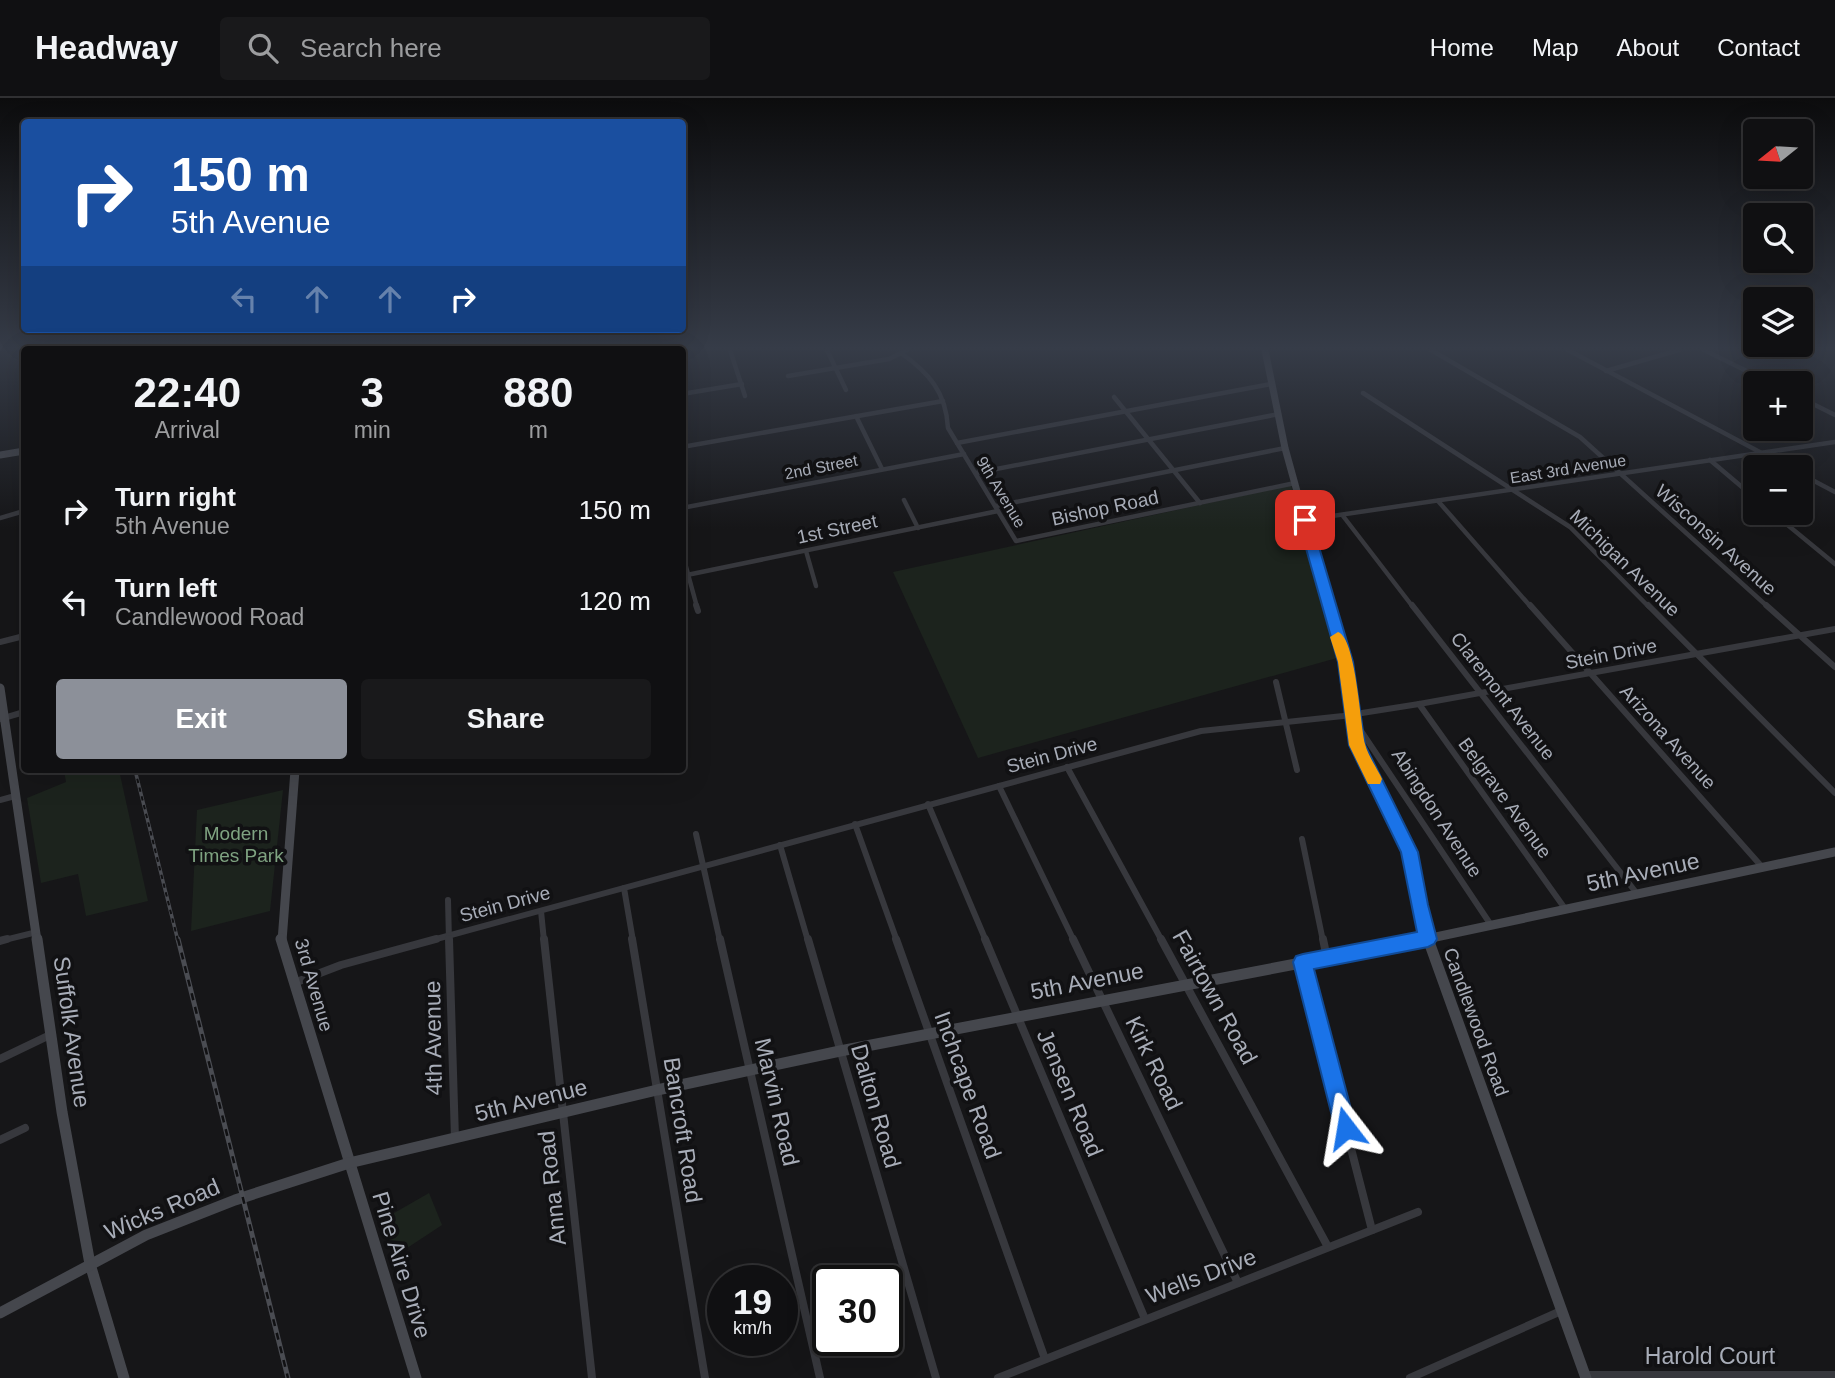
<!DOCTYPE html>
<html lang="en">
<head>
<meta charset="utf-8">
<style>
  :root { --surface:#101012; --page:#19191b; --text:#f1f3f6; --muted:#9c9d9f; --line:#303032; --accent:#8c9099 }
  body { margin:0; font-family:Helvetica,sans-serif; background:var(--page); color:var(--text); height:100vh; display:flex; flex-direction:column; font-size:26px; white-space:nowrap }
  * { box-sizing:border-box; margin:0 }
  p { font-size:23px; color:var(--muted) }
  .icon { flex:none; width:38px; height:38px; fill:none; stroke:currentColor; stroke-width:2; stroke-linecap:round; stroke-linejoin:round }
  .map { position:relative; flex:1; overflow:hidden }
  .sheet { position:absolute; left:21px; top:248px; width:665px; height:427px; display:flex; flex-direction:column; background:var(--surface); border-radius:7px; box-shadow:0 7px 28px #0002,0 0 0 2px var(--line) }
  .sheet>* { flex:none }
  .hud { position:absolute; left:21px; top:21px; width:665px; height:214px; border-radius:7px; box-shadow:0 7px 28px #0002,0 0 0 2px var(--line); background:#1a4fa0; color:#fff; overflow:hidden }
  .needle { width:46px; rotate:252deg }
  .buttons { position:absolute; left:1743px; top:21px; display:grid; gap:14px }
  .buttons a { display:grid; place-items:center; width:70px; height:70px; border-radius:7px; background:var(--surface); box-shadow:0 7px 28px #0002,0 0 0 2px var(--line); font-size:35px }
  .speed { position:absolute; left:707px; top:1167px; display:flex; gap:14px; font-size:35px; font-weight:700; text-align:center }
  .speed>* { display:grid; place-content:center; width:91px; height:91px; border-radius:50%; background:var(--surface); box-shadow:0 7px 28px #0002,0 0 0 2px var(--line); line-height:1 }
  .speed small { font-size:18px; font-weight:400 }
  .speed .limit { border:4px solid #111; border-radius:10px; background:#fff; color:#111 }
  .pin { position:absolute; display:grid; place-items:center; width:60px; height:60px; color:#fff; margin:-30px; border-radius:14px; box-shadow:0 4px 10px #0006 }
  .me { position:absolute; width:77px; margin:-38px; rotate:346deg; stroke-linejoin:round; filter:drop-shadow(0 0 5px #0008) }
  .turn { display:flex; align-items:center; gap:24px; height:147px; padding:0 35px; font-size:32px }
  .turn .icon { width:91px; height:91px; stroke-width:2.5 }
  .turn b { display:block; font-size:49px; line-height:60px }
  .lanes { display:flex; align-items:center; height:66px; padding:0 35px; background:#0003; justify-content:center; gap:35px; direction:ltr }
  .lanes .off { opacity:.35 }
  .eta { display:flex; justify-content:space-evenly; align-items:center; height:119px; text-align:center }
  .eta b { font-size:42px; font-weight:700; line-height:49px }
  .cta { display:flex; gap:14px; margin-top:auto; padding:14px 35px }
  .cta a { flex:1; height:80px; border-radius:7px; background:var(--accent); color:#fff; font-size:28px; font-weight:700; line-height:80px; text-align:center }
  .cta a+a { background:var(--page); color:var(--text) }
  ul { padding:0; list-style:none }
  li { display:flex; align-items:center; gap:21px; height:91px; padding:0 35px }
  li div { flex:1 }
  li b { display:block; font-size:26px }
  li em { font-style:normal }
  header { display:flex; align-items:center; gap:42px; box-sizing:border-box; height:98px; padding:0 35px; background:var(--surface); border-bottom:2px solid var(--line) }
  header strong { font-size:33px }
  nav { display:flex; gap:38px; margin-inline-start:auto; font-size:24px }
  .search { width:490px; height:63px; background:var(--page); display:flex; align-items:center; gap:18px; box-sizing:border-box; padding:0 24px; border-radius:7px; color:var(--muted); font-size:26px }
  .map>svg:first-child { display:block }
</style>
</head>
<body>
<header>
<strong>Headway</strong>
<div class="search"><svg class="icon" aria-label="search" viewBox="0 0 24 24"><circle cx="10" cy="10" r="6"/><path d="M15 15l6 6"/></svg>Search here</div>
<nav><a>Home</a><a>Map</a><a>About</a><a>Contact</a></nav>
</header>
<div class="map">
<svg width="1835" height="1280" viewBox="0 0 1835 1280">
  <rect width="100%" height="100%" fill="#161618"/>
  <g fill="#1c231d">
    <polygon points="1291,387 1337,560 978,660 893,474"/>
    <polygon points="64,672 119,672 148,803 86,818 78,776 41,785 27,700 66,684"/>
    <polygon points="283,692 270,813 191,833 197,712"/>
    <polygon points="429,1095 442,1127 395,1158 382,1122"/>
  </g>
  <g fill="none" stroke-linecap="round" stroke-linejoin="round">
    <g stroke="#37383d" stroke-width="4.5">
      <polyline points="730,252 745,298"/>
      <polyline points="827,252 846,292"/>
      <polyline points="1431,252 1580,339 1768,509"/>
      <polyline points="1568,252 1788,369"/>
      <polyline points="1704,252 1771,285"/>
      <path d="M 901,255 C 929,275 946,294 948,330 L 1016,443 L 1295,385"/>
      <polyline points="1606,273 1679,252"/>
      <polyline points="788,278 889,261 907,252"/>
      <polyline points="1363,295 1570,429 1649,509"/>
      <polyline points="682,296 742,286"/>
      <polyline points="1114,299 1200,405"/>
      <polyline points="1801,300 1835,317"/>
      <polyline points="856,318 882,371"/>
      <polyline points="957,345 1271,286"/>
      <polyline points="682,349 943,303"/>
      <polyline points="1710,362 1755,400"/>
      <polyline points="976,375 1279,316"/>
      <polyline points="1801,376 1835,394"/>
      <polyline points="904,402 918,430"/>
      <polyline points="1438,403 1531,509"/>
      <polyline points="996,408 1285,350"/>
      <polyline points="682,410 964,356"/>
      <polyline points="1773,415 1835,466"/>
      <polyline points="1343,418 1413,509"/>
      <polyline points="0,420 24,413"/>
      <polyline points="1305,422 1835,344"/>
      <polyline points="806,453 816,488"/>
      <polyline points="682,454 697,509"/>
      <polyline points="682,478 998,413"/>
    </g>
    <g stroke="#37383d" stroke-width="6">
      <polyline points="696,507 698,513"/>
      <polyline points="1412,507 1638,797"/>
      <polyline points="1530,507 1763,770"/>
      <polyline points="1648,507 1835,695"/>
      <polyline points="1766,507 1835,569"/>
      <polyline points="0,544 24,538"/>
      <polyline points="1276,584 1297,672"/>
      <polyline points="1419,606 1566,812"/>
      <polyline points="0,621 24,614"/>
      <polyline points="1355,624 1491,827"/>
      <polyline points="1067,669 1162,843"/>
      <polyline points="999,688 1074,843"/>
      <polyline points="0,702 15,698"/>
      <polyline points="928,706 986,843"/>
      <polyline points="855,726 897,843"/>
      <polyline points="696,736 720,843"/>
      <polyline points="1302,741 1323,843"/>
      <polyline points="780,747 808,843"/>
      <polyline points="624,790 633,843"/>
      <polyline points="448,802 449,843"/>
      <polyline points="541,813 544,843"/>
      <polyline points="0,843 37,834"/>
      <polyline points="429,843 1201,633 1343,618 1419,606 1835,531"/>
    </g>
    <g stroke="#37383d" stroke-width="8">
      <polyline points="449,841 455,1041"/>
      <polyline points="544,841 592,1280"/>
      <polyline points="632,841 705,1280"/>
      <polyline points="720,841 820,1280"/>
      <polyline points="808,841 936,1280"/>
      <polyline points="896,841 1045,1261"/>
      <polyline points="985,841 1145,1221"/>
      <polyline points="1073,841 1238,1185"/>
      <polyline points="1161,841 1328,1149"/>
      <polyline points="1323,841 1327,860"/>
      <polyline points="0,843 7,841"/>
      <polyline points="1303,864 1372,1132"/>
      <polyline points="294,885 341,867 436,841"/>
      <polyline points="0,961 52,936"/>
      <polyline points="0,1042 25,1030"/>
      <polyline points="1584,1277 1835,1277"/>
      <polyline points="998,1280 1418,1114"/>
      <polyline points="1410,1280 1561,1213"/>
    </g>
    <g stroke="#45474d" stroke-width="7">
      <polyline points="1265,252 1285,350 1329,509"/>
      <polyline points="0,357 24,353"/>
    </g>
    <g stroke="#45474d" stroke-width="9">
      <polyline points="1329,507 1345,564 1357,647 1409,754 1418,807 1429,843"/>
      <polyline points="0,590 37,843"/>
      <polyline points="282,843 295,672"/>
      <polyline points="1417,843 1835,754"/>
    </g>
    <g stroke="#45474d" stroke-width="11">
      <polyline points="37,841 62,1014 90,1166 124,1280"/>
      <polyline points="281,841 416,1280"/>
      <polyline points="1428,841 1586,1280"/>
      <polyline points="0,1215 146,1137 235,1102 349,1065 657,992 840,953 1427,841"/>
    </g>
    <g stroke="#4a4c52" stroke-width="3.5">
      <polyline id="rail-far1" points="135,672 178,843"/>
    </g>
    <g stroke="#4a4c52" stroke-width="5">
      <polyline id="rail" points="178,841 288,1280"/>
    </g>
    <use href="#rail-far1" stroke="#111113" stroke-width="2" stroke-dasharray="4.5" stroke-linecap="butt"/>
    <use href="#rail" stroke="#111113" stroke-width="2.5" stroke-dasharray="7" stroke-linecap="butt"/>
  </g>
  <linearGradient id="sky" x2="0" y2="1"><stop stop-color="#0c0c0d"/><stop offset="0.58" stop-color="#363c48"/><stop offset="1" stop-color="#363c48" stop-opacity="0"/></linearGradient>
  <rect width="1835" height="431" fill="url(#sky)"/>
  <polygon fill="#1a73e8" stroke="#114b97" stroke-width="2" points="1305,418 1311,422 1353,564 1365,647 1418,754 1428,807 1437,841 1434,846 1428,849 1314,871 1356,1030 1353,1038 1346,1041 1338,1038 1335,1030 1293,864 1296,858 1303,856 1417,834 1401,754 1349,647 1338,564 1298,422"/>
  <path fill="#f59e0b" d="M 1338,534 C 1356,540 1360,625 1365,646 C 1368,658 1377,670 1382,681 L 1380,686 L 1368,686 L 1349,647 L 1338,564 L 1330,539 Z"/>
  <g text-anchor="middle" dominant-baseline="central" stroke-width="7" stroke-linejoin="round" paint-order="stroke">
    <g font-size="16" fill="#a8adb8" stroke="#111113">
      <text transform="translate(821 369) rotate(-11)">2nd Street</text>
      <text transform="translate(1568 371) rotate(-9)">East 3rd Avenue</text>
      <text transform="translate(1001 394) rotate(59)">9th Avenue</text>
    </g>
    <g font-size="19" fill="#a8adb8" stroke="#111113">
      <text transform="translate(1105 410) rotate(-12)">Bishop Road</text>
      <text transform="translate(837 431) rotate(-12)">1st Street</text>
      <text transform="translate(1716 442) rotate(42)">Wisconsin Avenue</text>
      <text transform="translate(1625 465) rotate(44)">Michigan Avenue</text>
      <text transform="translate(1611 556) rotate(-11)">Stein Drive</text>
      <text transform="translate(1503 598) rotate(52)">Claremont Avenue</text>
      <text transform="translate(1668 639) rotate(48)">Arizona Avenue</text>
      <text transform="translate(1052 657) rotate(-15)">Stein Drive</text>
      <text transform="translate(1505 700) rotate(54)">Belgrave Avenue</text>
      <text transform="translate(1437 715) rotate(57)">Abingdon Avenue</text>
      <text transform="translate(505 806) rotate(-15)">Stein Drive</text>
      <text transform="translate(314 887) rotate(74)">3rd Avenue</text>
      <text transform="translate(1476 924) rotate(70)">Candlewood Road</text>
    </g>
    <g font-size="19" fill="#7fa381" stroke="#111113">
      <text x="236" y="735">Modern<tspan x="236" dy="22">Times Park</tspan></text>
    </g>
    <g font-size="23" fill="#a8adb8" stroke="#111113">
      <text transform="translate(1643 774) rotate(-12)">5th Avenue</text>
      <text transform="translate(1087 883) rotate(-11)">5th Avenue</text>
      <text transform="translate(1215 899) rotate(61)">Fairtown Road</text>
      <text transform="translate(72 934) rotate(82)">Suffolk Avenue</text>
      <text transform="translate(433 940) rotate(-91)">4th Avenue</text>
      <text transform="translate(1154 965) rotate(64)">Kirk Road</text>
      <text transform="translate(968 987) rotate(70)">Inchcape Road</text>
      <text transform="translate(1070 995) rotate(67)">Jensen Road</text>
      <text transform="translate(531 1002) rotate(-14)">5th Avenue</text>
      <text transform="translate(777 1004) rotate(77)">Marvin Road</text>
      <text transform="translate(876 1008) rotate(74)">Dalton Road</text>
      <text transform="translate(683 1032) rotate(81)">Bancroft Road</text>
      <text transform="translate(552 1090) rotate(-96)">Anna Road</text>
      <text transform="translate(162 1111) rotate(-23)">Wicks Road</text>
      <text transform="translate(402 1167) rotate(73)">Pine Aire Drive</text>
      <text transform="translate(1201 1178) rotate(-21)">Wells Drive</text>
      <text x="1710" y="1258">Harold Court</text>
    </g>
  </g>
</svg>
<div class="buttons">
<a><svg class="needle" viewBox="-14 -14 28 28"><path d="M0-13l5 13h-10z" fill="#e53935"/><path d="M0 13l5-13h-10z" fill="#9c9d9f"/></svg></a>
<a><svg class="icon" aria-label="search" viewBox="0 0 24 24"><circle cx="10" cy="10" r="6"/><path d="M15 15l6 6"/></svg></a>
<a><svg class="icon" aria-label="layers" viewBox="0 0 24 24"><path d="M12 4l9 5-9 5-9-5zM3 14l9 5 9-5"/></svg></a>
<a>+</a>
<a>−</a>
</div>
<div class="speed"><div>19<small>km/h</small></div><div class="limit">30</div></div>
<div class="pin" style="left:1305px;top:422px;background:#d93025"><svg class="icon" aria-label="arrive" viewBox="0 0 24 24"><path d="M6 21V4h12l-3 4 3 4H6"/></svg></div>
<svg class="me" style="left:1346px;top:1030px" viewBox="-20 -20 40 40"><path d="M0-17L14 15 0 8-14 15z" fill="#1a73e8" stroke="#fff" stroke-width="4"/></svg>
<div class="hud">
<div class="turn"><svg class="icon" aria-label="right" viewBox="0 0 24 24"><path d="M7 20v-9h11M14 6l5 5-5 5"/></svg><div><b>150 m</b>5th Avenue</div></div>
<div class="lanes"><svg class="icon off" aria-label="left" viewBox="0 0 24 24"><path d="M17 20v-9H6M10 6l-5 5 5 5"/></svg><svg class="icon off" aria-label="ahead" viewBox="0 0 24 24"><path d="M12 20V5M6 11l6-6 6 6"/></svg><svg class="icon off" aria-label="ahead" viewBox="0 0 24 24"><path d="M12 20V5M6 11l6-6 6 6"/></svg><svg class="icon" aria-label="right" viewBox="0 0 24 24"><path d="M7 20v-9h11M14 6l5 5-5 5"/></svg></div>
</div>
<section class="sheet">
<div class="eta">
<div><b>22:40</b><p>Arrival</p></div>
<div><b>3</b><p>min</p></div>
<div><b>880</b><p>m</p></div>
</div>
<ul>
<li><svg class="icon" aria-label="right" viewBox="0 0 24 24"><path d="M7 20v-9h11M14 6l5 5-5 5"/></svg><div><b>Turn right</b><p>5th Avenue</p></div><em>150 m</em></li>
<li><svg class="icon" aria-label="left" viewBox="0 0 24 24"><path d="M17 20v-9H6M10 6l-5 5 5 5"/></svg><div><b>Turn left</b><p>Candlewood Road</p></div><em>120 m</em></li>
</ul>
<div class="cta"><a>Exit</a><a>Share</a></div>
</section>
</div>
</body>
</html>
